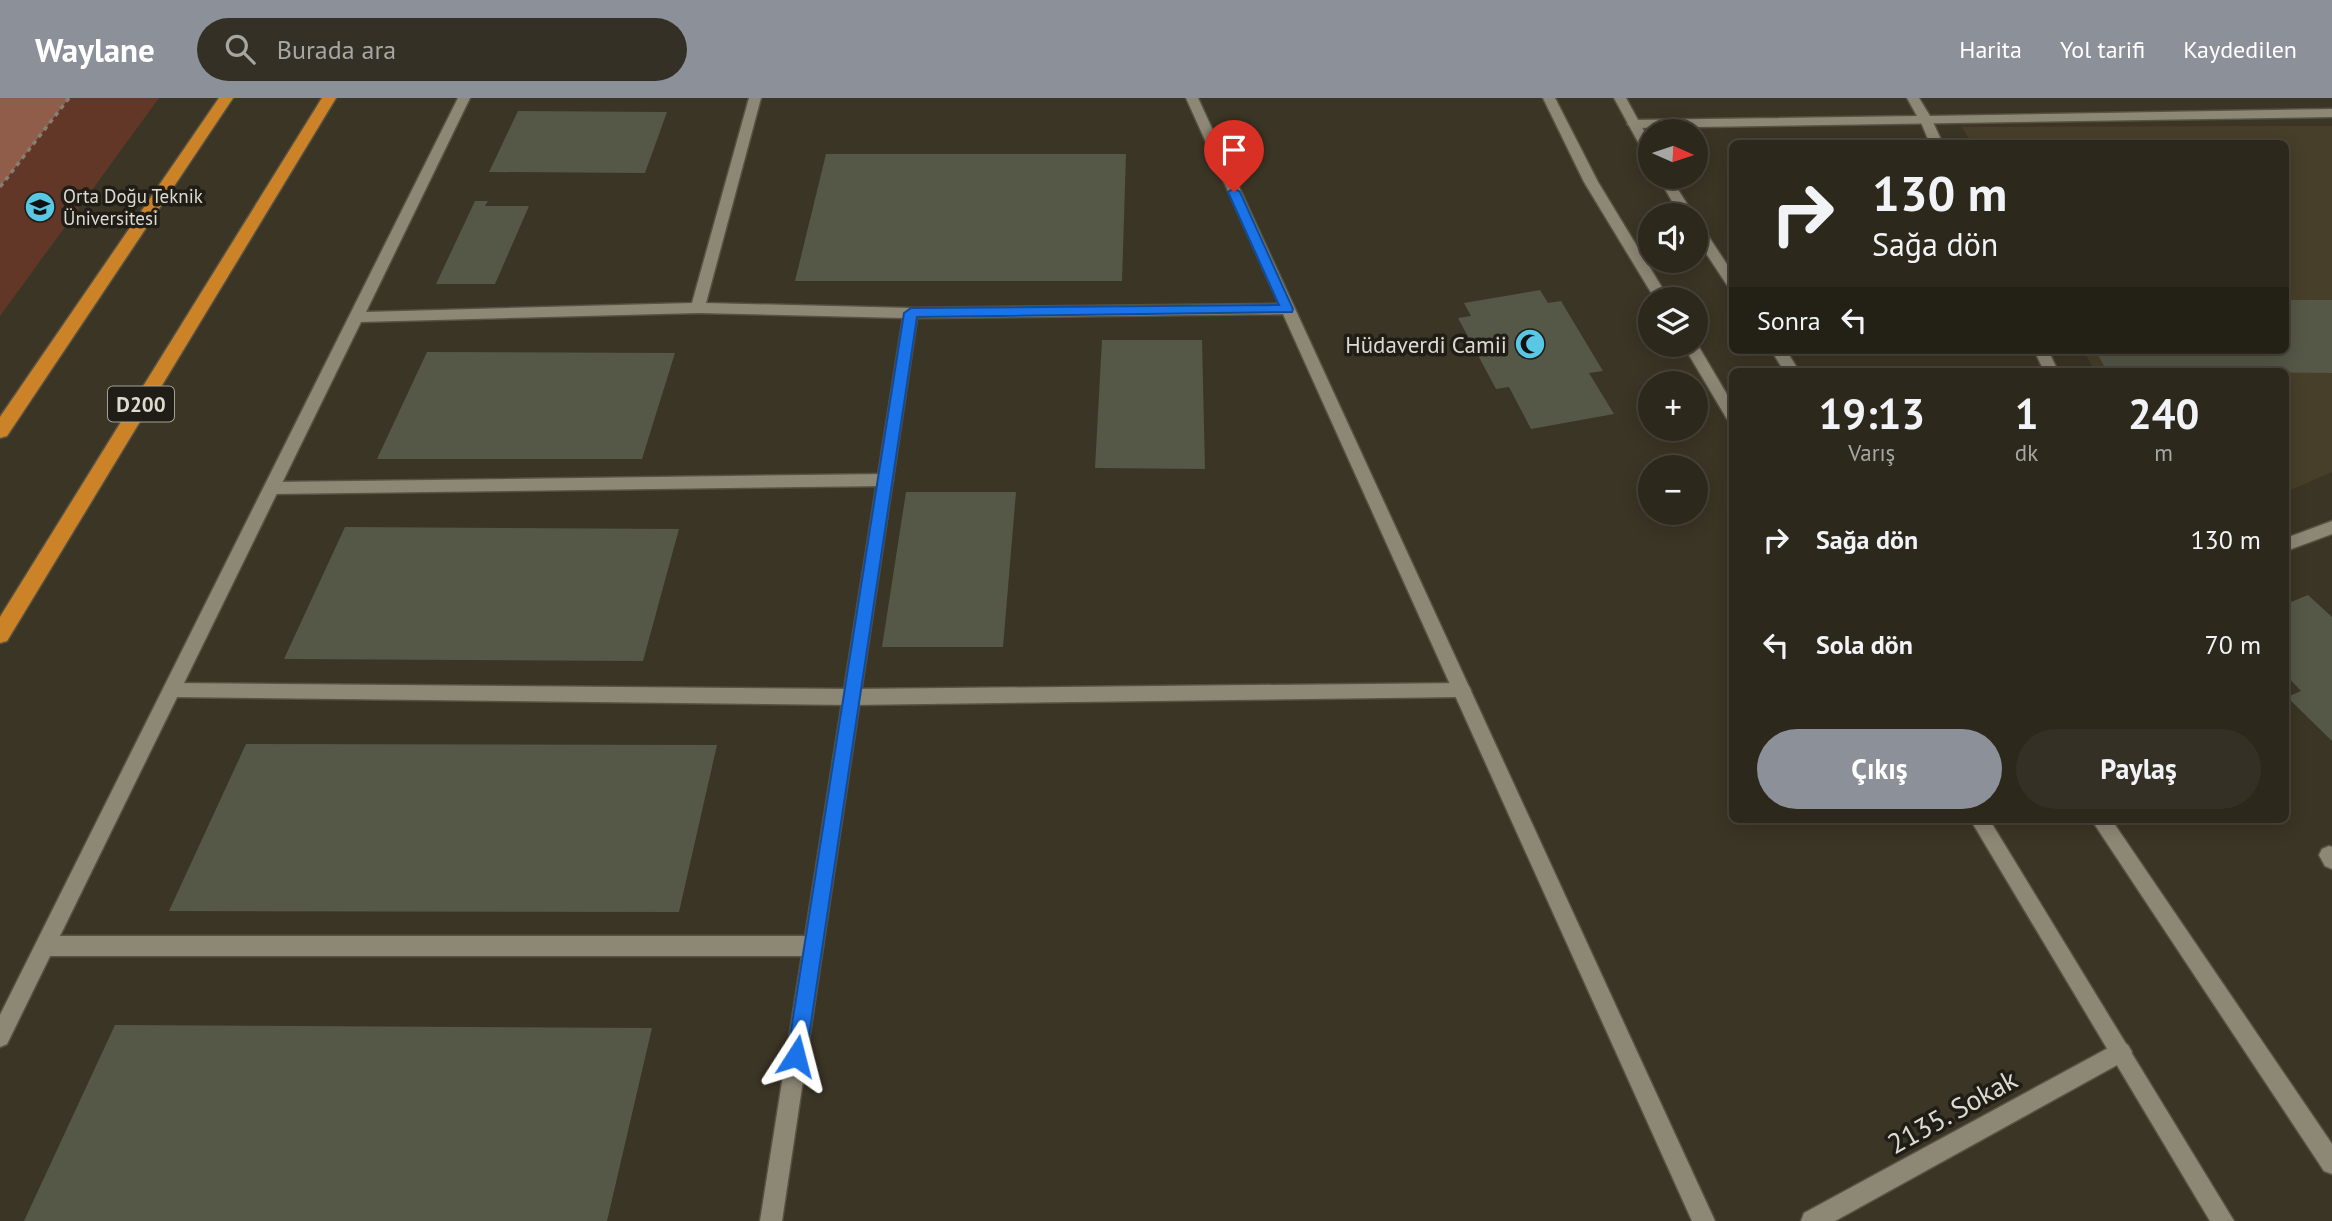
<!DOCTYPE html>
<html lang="tr">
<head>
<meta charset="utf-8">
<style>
  :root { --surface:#2c281c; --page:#343025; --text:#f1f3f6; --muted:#a6a6a3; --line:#48443b; --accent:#8c9099 }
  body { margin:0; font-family:"PT Sans",sans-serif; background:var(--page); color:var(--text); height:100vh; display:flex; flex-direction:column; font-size:26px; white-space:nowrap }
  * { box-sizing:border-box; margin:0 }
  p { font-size:23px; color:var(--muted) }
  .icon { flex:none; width:38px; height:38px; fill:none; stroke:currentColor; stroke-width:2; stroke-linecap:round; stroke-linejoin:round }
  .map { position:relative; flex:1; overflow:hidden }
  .drawer { position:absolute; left:1729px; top:270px; width:560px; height:455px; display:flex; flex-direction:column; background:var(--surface); border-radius:10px; box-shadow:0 4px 18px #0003,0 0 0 2px var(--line) }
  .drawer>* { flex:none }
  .hud { position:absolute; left:1729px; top:42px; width:560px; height:214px; border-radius:10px; box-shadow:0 4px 18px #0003,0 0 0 2px var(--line); background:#2c281c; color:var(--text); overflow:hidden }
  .needle { width:46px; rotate:93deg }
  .controls { position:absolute; left:1638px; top:21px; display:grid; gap:14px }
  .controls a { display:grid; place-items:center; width:70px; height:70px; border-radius:50%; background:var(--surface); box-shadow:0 4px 18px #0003,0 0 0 2px var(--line); font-size:35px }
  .pin { position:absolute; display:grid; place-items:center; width:60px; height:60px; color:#fff; margin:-72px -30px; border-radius:50% 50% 50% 0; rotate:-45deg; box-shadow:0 0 7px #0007 }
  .pin .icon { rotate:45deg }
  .me { position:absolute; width:77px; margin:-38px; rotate:9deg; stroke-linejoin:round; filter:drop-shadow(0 0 5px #0008) }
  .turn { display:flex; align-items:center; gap:24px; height:147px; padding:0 28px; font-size:32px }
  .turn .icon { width:91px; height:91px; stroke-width:2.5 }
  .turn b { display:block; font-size:49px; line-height:60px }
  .then { display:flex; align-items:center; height:66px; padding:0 28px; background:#0003; gap:14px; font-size:26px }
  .eta { display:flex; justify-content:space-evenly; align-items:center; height:119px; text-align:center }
  .eta b { font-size:42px; font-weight:600; line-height:49px }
  .action { display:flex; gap:14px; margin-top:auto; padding:14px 28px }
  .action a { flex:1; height:80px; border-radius:42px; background:var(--accent); color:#fff; font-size:28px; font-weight:600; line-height:80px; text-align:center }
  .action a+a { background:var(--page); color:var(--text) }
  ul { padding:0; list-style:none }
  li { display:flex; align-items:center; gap:21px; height:105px; padding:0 28px }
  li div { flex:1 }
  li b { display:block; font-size:26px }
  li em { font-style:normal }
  header { display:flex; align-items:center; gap:42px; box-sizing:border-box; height:98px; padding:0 35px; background:var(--accent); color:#fff }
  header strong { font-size:33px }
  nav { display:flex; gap:38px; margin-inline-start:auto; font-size:24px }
  .search { width:490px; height:63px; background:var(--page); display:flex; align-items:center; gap:18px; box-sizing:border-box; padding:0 24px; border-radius:38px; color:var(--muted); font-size:26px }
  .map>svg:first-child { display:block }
</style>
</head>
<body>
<header>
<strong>Waylane</strong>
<div class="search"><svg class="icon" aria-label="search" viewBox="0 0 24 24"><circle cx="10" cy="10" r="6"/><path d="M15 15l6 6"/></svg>Burada ara</div>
<nav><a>Harita</a><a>Yol tarifi</a><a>Kaydedilen</a></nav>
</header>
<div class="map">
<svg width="2332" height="1123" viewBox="0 0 2332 1123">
  <rect width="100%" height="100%" fill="#3b3525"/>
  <polygon fill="#473f29" points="2332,28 2332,374 2286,394 2286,273 2095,273 2083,252 2286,252 2286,46 1971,45 1962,29"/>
  <polygon fill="#623727" points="0,0 159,0 0,218"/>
  <polygon fill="#8f5d4a" points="0,0 69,0 0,89"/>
  <g fill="#555847">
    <polygon points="518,13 667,14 645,75 489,74"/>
    <polygon points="826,56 1126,56 1122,183 795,183"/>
    <polygon points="475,103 488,103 485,108 529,108 495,186 436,186"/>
    <polygon points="1540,192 1548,205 1561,203 1603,273 1589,275 1614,316 1531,331 1509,289 1496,291 1458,220 1471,218 1464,205"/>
    <polygon points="2286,202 2332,202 2332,275 2107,273 2095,252 2286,252"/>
    <polygon points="1102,242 1202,242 1205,371 1095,370"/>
    <polygon points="427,254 675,255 642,361 377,361"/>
    <polygon points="906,394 1016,394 1003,549 882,549"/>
    <polygon points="345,429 679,431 643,563 284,561"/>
    <polygon points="2308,497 2332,519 2332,643 2287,599 2301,593 2286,577 2286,506"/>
    <polygon points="246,646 717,647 679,814 169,813"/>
    <polygon points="115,927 652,930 607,1123 24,1123"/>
  </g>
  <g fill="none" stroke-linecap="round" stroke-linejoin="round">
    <g stroke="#565244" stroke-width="3">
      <g id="lane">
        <polygon points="1926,18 1932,22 1943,46 1930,46 1920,22"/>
        <polygon points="2034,252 2048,252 2058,273 2044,273"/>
        <polygon points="885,376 893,382 885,388 273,396 265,390 273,384"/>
        <polygon points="172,585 852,591 1462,585 1468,587 1471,592 1468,597 1462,599 852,607 172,599 166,597 163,592 166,587"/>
        <polygon points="46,838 813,838 820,841 823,848 820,855 813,858 46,858 39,855 36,848 39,841"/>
      </g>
    </g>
    <g stroke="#565244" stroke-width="3">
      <g id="street">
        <polygon points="458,0 470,0 366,214 692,205 749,0 761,0 706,205 911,210 1279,206 1186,0 1198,0 1715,1123 1692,1123 1283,216 917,220 782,1123 760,1123 903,220 698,215 361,224 7,946 0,949 0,917"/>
        <polygon points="1907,0 1919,0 1930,18 2332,11 2332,19 1633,30 1627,26 1633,22 1917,18"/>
        <polygon points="2332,423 2332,436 2286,453 2286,440"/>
        <polygon points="2329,748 2332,749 2332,771 2325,768 2319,757 2322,751"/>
        <polygon points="2121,943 2128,947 2132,954 2128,961 1835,1123 1801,1123 1804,1115"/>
      </g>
    </g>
    <g stroke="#565244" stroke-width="3">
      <g id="secondary">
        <polygon points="1543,0 1555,0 1598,84 1669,201 1655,201 1584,84"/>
        <polygon points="1614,0 1626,0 1650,44 1650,59 1644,55"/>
        <polygon points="1658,79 1670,79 1694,117 1680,117"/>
        <polygon points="1696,126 1701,127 1732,174 1732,189 1727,187 1696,140"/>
        <polygon points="1696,244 1732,305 1732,322 1727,321 1683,247 1696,247"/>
        <polygon points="1771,252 1786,252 1799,273 1784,273"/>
        <polygon points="1970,721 1989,721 2234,1123 2210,1123"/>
        <polygon points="2091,721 2111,721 2332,1046 2332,1076 2324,1073"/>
      </g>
    </g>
    <g stroke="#565244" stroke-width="3">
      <g id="highway">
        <polygon points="219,0 233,0 7,338 0,340 0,319"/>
        <polygon points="322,0 336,0 7,543 0,545 0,519"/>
      </g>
    </g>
    <polyline stroke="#858073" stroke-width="3.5" stroke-dasharray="4.5 4.5" stroke-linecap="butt" points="0,89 69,0"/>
    <use href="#lane" fill="#8d8775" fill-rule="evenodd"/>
    <use href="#street" fill="#8d8775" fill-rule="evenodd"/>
    <use href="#secondary" fill="#8d8775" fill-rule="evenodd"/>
    <use href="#highway" fill="#cc8227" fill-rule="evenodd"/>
  </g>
  <polygon fill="#1a73e8" stroke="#114b97" stroke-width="2" points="1234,90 1240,94 1293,211 1292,214 917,219 806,958 803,965 796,968 789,965 787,958 904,215 911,210 1279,207 1228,94"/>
  <defs>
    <g id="university-disc" transform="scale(1.575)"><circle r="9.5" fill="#59c8e4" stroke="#1f1d16"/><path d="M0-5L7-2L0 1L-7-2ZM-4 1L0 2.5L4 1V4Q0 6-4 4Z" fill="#111"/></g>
    <g id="mosque-disc" transform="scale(1.575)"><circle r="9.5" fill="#59c8e4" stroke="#1f1d16"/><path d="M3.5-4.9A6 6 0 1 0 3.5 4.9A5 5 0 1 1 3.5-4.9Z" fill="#111"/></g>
  </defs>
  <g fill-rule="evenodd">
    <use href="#university-disc" x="40" y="109"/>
    <use href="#mosque-disc" x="1530" y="246"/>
  </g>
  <g text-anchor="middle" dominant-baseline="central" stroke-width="7" stroke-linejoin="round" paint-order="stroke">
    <g font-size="19" fill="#dddad0" stroke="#1f1d16" text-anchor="start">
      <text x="63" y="98">Orta Doğu Teknik<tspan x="63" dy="22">Üniversitesi</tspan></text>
    </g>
    <rect fill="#1f1d16" stroke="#a4a198" stroke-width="2" x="108" y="288.5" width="66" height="35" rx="5"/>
    <g font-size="21" font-weight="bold" fill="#dddad0">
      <text x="141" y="306">D200</text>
    </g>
    <g font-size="23" fill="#dddad0" stroke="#1f1d16" text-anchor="end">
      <text x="1507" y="246">Hüdaverdi Camii</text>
    </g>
    <g font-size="28" fill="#dddad0" stroke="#1f1d16">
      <text transform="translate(1952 1013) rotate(-29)">2135. Sokak</text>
    </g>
  </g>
</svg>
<div class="controls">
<a><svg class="needle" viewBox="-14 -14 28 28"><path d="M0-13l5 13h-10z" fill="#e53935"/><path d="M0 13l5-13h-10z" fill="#a6a6a3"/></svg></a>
<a><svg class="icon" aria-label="sound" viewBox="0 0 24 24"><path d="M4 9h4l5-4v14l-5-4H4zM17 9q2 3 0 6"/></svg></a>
<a><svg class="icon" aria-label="layers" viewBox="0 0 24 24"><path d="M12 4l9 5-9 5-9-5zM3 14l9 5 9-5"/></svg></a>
<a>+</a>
<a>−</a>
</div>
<div class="pin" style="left:1234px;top:94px;background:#d93025"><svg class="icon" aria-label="arrive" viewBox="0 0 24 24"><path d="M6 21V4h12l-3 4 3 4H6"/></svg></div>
<svg class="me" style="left:796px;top:958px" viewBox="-20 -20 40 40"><path d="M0-17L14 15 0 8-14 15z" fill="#1a73e8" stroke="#fff" stroke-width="4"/></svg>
<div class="hud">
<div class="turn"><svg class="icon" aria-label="right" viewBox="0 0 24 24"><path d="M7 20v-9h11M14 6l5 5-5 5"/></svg><div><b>130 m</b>Sağa dön</div></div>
<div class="then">Sonra<svg class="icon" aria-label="left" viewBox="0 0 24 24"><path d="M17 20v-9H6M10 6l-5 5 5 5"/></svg></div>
</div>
<section class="drawer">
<div class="eta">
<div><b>19:13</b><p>Varış</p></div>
<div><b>1</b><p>dk</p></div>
<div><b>240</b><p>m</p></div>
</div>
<ul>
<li><svg class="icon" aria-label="right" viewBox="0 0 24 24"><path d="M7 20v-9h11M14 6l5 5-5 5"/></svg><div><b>Sağa dön</b></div><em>130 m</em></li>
<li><svg class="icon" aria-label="left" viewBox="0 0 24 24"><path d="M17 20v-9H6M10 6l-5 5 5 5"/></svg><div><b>Sola dön</b></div><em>70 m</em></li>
</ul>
<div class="action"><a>Çıkış</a><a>Paylaş</a></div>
</section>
</div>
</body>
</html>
